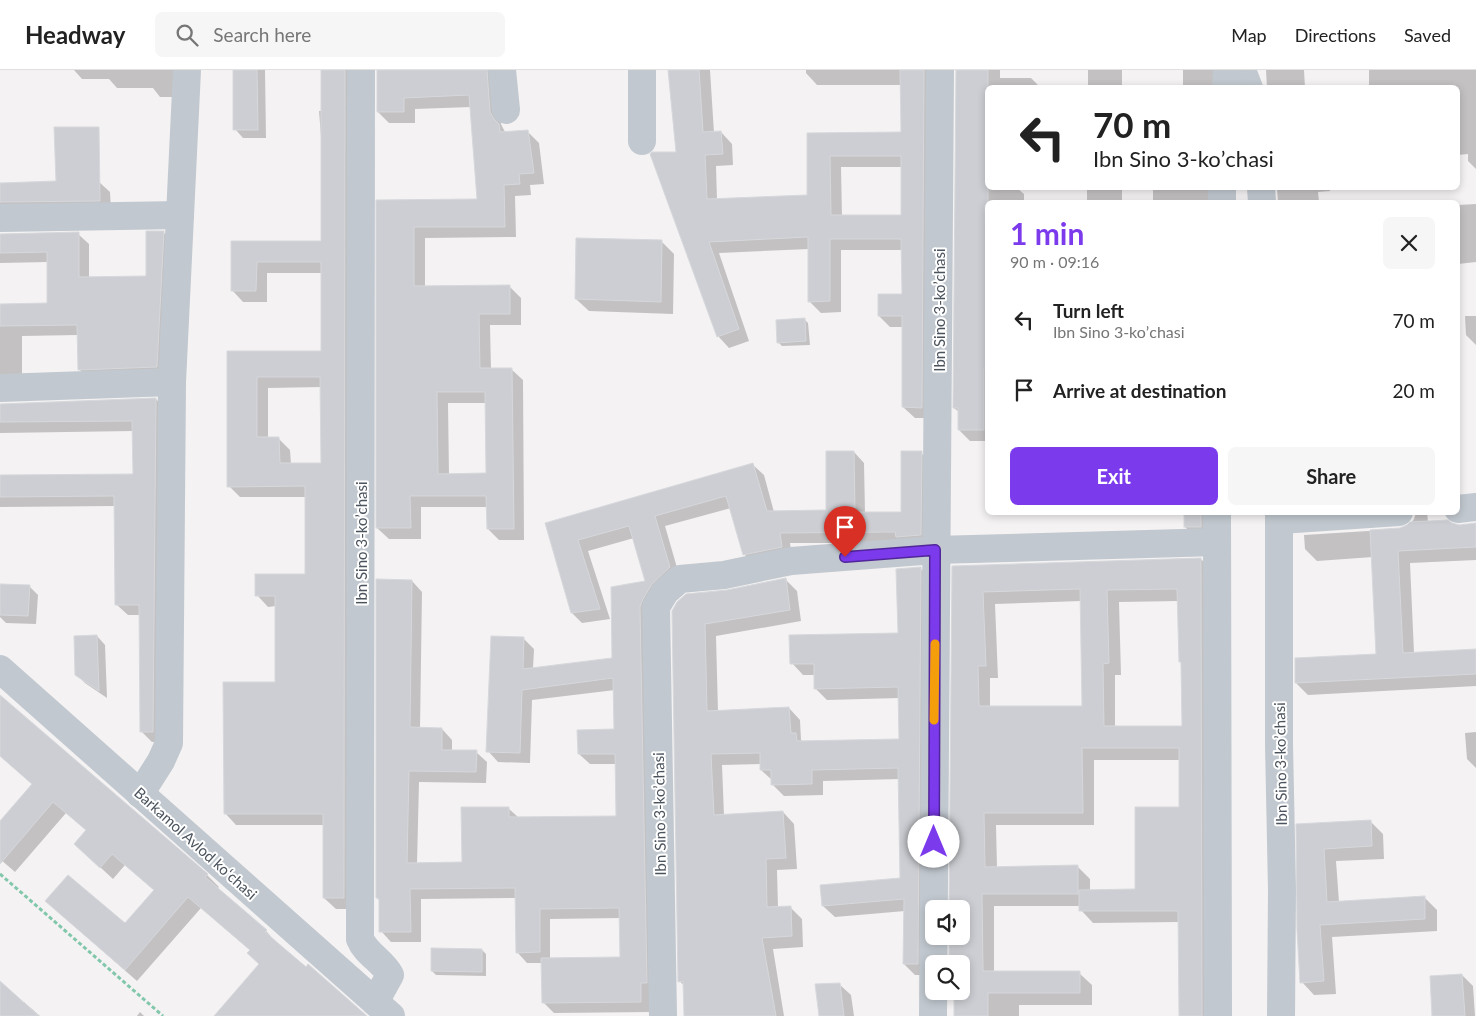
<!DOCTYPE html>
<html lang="en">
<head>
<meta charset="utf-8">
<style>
  :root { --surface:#fff; --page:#f6f6f6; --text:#222; --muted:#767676; --line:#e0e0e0; --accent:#7c3aed }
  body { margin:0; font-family:Lato,sans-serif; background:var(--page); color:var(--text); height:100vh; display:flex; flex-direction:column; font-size:19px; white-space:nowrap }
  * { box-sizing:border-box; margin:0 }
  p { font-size:16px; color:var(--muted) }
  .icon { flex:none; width:28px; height:28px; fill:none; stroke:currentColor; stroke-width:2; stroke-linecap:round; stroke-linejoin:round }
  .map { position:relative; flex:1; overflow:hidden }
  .side { position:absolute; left:985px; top:130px; width:475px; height:315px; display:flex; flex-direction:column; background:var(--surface); border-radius:8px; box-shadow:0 2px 8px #0003 }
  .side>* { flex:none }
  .top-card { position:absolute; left:985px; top:15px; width:475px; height:105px; border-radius:8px; box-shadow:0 2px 8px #0003; background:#fff; color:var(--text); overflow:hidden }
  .controls { position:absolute; left:925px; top:830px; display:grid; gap:10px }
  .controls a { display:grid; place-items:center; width:45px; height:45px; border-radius:8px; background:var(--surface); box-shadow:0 2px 8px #0003; font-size:25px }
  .pin { position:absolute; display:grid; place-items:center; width:42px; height:42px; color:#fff; margin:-51px -21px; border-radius:50% 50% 50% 0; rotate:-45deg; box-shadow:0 0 5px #0007 }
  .pin .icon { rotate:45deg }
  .me { position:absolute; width:55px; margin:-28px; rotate:0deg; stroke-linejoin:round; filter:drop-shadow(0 0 4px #0008) }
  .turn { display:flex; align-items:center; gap:18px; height:105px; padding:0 25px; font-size:22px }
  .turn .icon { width:65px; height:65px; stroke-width:2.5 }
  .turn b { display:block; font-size:35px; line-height:42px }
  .round { display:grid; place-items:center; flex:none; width:52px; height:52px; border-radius:8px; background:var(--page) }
  .head { display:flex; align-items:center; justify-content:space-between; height:85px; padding:0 25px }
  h1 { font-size:30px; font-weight:700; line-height:38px; color:var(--accent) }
  .button { display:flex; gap:10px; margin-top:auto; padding:10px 25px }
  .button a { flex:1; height:58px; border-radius:8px; background:var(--accent); color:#fff; font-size:20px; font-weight:700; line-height:58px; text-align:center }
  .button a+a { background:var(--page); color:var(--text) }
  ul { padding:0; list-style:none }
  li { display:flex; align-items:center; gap:15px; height:70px; padding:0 25px }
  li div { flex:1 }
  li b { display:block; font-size:19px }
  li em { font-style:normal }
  header { display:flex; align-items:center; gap:30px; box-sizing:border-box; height:70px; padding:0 25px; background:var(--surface); border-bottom:1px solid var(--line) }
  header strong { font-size:24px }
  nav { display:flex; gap:28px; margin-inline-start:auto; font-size:18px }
  .search { width:350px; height:45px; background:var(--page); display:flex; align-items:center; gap:12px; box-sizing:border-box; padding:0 18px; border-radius:8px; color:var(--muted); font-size:19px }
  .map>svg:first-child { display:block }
</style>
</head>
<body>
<header>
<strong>Headway</strong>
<div class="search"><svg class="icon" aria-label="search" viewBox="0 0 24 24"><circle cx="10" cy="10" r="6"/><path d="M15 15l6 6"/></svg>Search here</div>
<nav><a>Map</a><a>Directions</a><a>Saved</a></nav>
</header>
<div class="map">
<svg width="1476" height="946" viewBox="0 0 1476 946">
  <rect width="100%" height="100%" fill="#f4f2f2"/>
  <g fill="#0003" fill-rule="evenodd">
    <polygon points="74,0 181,0 178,27 160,27 153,18 117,18 109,9 82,9"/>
    <polygon points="234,0 265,0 266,68 243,68 235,59"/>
    <path d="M 322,0 L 362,0 L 355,839 L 336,839 L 324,828 L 324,755 L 236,755 L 225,743 L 276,613 L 276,536 L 268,537 L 257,525 L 306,506 L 306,427 L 240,427 L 229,416 L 228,282 L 322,282 L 322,203 L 267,203 L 267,232 L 243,232 L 232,220 L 232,172 L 322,172 L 322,79 L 319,41 L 322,41 ZM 322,317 L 322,394 L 291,394 L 290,380 L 279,369 L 268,369 L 268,318 Z"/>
    <path d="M 378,0 L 503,0 L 497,13 L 501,54 L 504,60 L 506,63 L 527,61 L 539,73 L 544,114 L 530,115 L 531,125 L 515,126 L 516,167 L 425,168 L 425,217 L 509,216 L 521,228 L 521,255 L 490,255 L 491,299 L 511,299 L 523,310 L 524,470 L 499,470 L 488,459 L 488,437 L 421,437 L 421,469 L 389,469 L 377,458 L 378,132 L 478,130 L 471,37 L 415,39 L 415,53 L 389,53 L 378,42 ZM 448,333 L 486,333 L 487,404 L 449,405 Z"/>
    <path d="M 669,0 L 710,0 L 714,63 L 721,62 L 732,74 L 733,95 L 716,96 L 717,130 L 808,126 L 808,64 L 902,64 L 902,15 L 817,15 L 806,3 L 806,0 L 941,0 L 933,348 L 915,348 L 903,337 L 903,257 L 890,257 L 879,246 L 903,226 L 902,180 L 841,180 L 841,242 L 821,243 L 809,231 L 809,179 L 719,183 L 749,271 L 729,278 L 718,266 L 677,83 ZM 841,97 L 902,97 L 902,147 L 842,147 Z"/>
    <polygon points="957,0 1000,0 1000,8 1031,8 1041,18 988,18 988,118 1017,118 1024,124 1024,132 988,132 988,371 970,371 959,360 959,342 954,338"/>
    <rect x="1088" y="0" width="34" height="18"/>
    <rect x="1183" y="0" width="37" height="18"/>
    <polygon points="1266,0 1304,0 1305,18 1267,18"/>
    <polygon points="1369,0 1476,0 1476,99 1468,91 1468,84 1458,85 1458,18 1369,18"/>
    <polygon points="99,112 110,122 111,141 0,148 0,114"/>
    <rect x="1087" y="118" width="35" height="14"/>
    <polygon points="1153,118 1220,118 1217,132 1153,132"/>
    <polygon points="1277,118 1330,118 1330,121 1318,122 1319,132 1278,132"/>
    <polygon points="1476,134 1476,192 1458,194 1458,135"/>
    <polygon points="163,162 174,173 167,307 90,310 79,299 78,265 22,266 22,312 0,315 0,235 48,234 48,192 0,193 0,165 78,164 89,174 89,208 147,207"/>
    <polygon points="662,172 674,184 673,244 589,241 576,229"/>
    <polygon points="1465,246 1476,246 1476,275 1466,265"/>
    <polygon points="804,249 808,253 810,275 782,276 778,272"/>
    <polygon points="156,329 166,340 164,672 152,672 142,662 141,545 128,545 117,535 115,436 0,437 0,406 134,405 134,361 0,363 0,335"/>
    <path d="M 854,382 L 864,393 L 865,443 L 902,443 L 921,383 L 932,393 L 931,476 L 903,473 L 790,473 L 792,487 L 755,495 L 744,484 L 731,438 L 665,456 L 680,508 L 662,524 L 651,942 L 554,943 L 543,932 L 543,893 L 527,893 L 517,882 L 516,828 L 421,829 L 421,872 L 391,872 L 381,861 L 380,831 L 377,828 L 412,511 L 422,522 L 420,659 L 442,659 L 452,670 L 452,681 L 476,682 L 487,692 L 486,713 L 419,712 L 417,794 L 464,794 L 508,738 L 519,748 L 617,747 L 616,694 L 590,694 L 579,684 L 615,661 L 615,620 L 532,630 L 530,693 L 498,692 L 488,681 L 524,569 L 534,579 L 533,599 L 613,589 L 646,512 L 634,468 L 588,481 L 610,549 L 582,553 L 572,543 L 546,454 L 753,395 L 764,405 L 774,442 L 828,442 ZM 621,848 L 621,888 L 550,889 L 550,849 Z"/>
    <polygon points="1185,442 1218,442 1197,468 1185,457"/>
    <polygon points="1416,442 1427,442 1428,452 1460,456 1476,454 1476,490 1410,493 1414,583 1476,580 1476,616 1308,625 1296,613 1296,589 1378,585 1373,487 1317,491 1305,479 1304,465 1400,459 1409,456 1414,449"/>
    <path d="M 1201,489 L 1213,502 L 1214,946 L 1180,946 L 1180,852 L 1093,853 L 1081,840 L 1081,836 L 994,836 L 994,902 L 1079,903 L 1092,915 L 1092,935 L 1019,935 L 1019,946 L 955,946 L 961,921 L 961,894 L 952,894 L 950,892 L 961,866 L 961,839 L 953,497 ZM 1081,531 L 1083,638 L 990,637 L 990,608 L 998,608 L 995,534 ZM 1179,531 L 1183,657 L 1115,657 L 1115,605 L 1121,605 L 1119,532 ZM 1094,690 L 1180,690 L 1181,738 L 1136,821 L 1090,821 L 1090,809 L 1077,796 L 997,798 L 996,755 L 1094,755 Z"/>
    <polygon points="920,498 932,510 929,905 915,905 904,894 905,841 835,847 823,836 902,810 900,709 823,711 823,725 784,726 772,714 772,710 761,700 761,694 722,695 724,746 783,742 794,754 797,799 777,800 778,838 790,837 802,849 803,877 773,879 784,946 685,946 685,916 679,911 673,542 727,522 785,509 797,521 801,551 716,566 718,642 789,638 800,650 801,670 804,672 900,670 899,628 827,630 815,618 815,605 803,605 792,593 899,564"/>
    <polygon points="0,515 29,516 38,525 36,554 6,553 0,547"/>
    <polygon points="97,566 105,575 107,628 85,613 76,604"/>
    <polygon points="0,626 207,805 219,817 217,819 266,861 277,873 366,946 216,946 260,895 251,881 201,838 137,911 59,843 47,831 125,855 155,821 125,795 113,809 88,786 87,761 66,743 15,802 0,789 0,753 33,715 0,686"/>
    <polygon points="1476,662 1476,698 1467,689 1465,663"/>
    <polygon points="1370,751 1383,764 1384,789 1336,791 1339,832 1424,827 1437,840 1437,861 1332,867 1336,924 1314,925 1302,912 1298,756"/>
    <polygon points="482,880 486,884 486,906 436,905 432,901"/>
    <polygon points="1462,905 1473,916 1475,946 1433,946"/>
    <polygon points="0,912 23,933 24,932 40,946 0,946"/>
    <polygon points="839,914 851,925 854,946 820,946"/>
    <polygon points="140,942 144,946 137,946"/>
  </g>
  <g fill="#ccced3" stroke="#d6d8dc" fill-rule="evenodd">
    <polygon points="233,0 257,0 258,60 233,60"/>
    <path d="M 321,0 L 345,0 L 344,828 L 323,828 L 323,744 L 224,744 L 223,612 L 275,612 L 275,526 L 255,526 L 255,504 L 305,504 L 305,416 L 227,417 L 227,281 L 321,281 L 321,192 L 257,192 L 256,221 L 231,221 L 231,171 L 321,171 ZM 257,307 L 320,307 L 321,393 L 280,393 L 279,367 L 257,367 Z"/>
    <path d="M 377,0 L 487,0 L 490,42 L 494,49 L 499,54 L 500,62 L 528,60 L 534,103 L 519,104 L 520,114 L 504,115 L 505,157 L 414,157 L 414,216 L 510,215 L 510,244 L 479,244 L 480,298 L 512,298 L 514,459 L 487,459 L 486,426 L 410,426 L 411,458 L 376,458 L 376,130 L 477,129 L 469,25 L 404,28 L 404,42 L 377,42 ZM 437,322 L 485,322 L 486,403 L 438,404 Z"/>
    <path d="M 668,0 L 699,0 L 703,62 L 721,61 L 723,84 L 705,85 L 707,129 L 807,125 L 807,63 L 901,62 L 900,0 L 924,0 L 922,338 L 902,337 L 902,246 L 878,246 L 878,224 L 902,224 L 901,169 L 830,169 L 830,231 L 808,232 L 808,167 L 709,172 L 739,259 L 717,267 L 650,84 L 652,82 L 676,82 ZM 830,86 L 901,86 L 901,145 L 831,145 Z"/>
    <polygon points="956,0 988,0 988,135 985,135 986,192 988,192 988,298 984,298 984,360 958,360 958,338 953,338"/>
    <polygon points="54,57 99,57 100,131 0,132 0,113 56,111"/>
    <polygon points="146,161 164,161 157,297 78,300 77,255 0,256 0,234 47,233 47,182 0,183 0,164 79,162 79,207 146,206"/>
    <polygon points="576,168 662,170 661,232 575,229"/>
    <polygon points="805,248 806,271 777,273 776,250"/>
    <polygon points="156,328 153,662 140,662 139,535 115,535 114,426 0,427 0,405 133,404 132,351 0,352 0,334"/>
    <polygon points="826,381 854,381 855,442 901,442 901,381 922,381 921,465 896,467 895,462 780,463 782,477 743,485 726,426 655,446 670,497 652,514 643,529 640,537 647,913 641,913 641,932 542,933 541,888 620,887 619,838 540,839 540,882 516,883 515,818 410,819 411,862 379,862 379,828 376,828 376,509 412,510 410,657 442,658 442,680 477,680 476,702 409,701 407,793 462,792 461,737 509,737 509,747 616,746 615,684 578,684 577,660 614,659 613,608 522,620 520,683 486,682 491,566 524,567 523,599 612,588 611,517 645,511 629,456 578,470 600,539 571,543 545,453 753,393 767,441 826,440"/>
    <rect x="1184" y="442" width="17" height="15"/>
    <polygon points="1448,450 1452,453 1459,455 1476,453 1476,477 1398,481 1403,583 1476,579 1476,604 1295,613 1295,588 1376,584 1370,460 1400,458 1407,455 1410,452"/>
    <path d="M 1201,488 L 1202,946 L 1179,946 L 1178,841 L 1079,841 L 1079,820 L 1135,819 L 1135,737 L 1179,737 L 1179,678 L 1082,678 L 1083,743 L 984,743 L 985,797 L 1078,795 L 1078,824 L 982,824 L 983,901 L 1080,901 L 1080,923 L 988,923 L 988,946 L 954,946 L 954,921 L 961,921 L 961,894 L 949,893 L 949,866 L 961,866 L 961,839 L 949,839 L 952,496 ZM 1080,519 L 1082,636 L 979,636 L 978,596 L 986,596 L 983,522 ZM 1177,519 L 1179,592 L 1181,592 L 1182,656 L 1104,656 L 1103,594 L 1109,593 L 1107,520 Z"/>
    <polygon points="921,497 918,894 903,894 904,829 822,836 820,815 900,808 898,698 812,700 812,714 771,715 771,700 760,700 760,683 711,684 714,745 783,741 786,788 766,789 767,837 791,836 792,866 762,868 776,946 684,946 683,911 678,912 672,541 677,532 686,524 727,520 786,508 790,540 705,554 707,641 789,637 791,663 796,663 797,671 899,669 898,617 814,619 814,594 790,594 789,565 898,563 896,499"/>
    <polygon points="0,514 30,515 28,546 0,545"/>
    <polygon points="97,565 99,621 75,605 74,566"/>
    <polygon points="0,625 208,804 205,807 267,860 265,862 306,897 308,894 367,946 214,946 259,894 247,883 250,880 188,827 125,900 45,831 68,805 125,853 154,820 112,784 100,798 74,774 86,760 53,732 0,794 0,751 32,714 0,686"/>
    <polygon points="1371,750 1372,776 1324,779 1327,832 1425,826 1425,849 1320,855 1324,911 1300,913 1297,860 1296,754"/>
    <polygon points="431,878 482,879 482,902 431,901"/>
    <polygon points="1462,904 1465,946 1432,946 1430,906"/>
    <polygon points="0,911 39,946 0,946"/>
    <polygon points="840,913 844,946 819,946 815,914"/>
  </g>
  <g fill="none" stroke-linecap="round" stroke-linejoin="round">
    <polyline stroke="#81c7ab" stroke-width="3" stroke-dasharray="4 2.5" stroke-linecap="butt" points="0,804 163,946"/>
    <g stroke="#c1c8cf" stroke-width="28">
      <path d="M 361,0 L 360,869 C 366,884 383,891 390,905 L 375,932"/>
      <polyline points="502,0 506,40"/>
      <polyline points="1242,0 1249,18"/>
      <polyline points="1226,18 1227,0"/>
      <polyline points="642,71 642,0"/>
      <polyline points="1261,118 1262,132"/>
      <polyline points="1222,132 1222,118"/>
      <polyline points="0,148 180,145"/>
      <polyline points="0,318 172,312"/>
      <polyline points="1458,439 1476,437"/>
      <polyline points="1217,442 1218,946"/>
      <polyline points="1279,442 1279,674 1282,820 1281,946"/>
      <polyline points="1280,450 1399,442"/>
      <polyline points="0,599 391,946"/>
      <polyline points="140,724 161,691 169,673 172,312 187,0"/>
      <polyline points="663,946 656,537 665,522 680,509 724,505 791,491 935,480 1217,472"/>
      <polyline points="933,946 940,0"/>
    </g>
  </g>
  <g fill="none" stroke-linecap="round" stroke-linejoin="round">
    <g stroke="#51269a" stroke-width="12">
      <polyline id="route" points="845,487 935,480 934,772"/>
    </g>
    <use href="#route" stroke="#7c3aed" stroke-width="9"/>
    <polyline stroke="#f59e0b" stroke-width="9" points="934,650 935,574"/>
  </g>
  <g text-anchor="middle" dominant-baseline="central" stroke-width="4" stroke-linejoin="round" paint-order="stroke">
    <g font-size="15" fill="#4b535d" stroke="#fff">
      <text transform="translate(939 240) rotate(-90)">Ibn Sino 3-koʼchasi</text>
      <text transform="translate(361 473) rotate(-90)">Ibn Sino 3-koʼchasi</text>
      <text transform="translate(1280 694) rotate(-91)">Ibn Sino 3-koʼchasi</text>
      <text transform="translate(659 744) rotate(-91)">Ibn Sino 3-koʼchasi</text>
      <text transform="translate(196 773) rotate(42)">Barkamol Avlod koʻchasi</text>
    </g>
  </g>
</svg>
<div class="controls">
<a><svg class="icon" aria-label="sound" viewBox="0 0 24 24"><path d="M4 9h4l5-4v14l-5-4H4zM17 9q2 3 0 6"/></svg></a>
<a><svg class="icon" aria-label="search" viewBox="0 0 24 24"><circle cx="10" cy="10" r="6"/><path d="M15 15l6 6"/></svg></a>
</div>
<div class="pin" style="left:845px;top:487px;background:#d93025"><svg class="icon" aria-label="arrive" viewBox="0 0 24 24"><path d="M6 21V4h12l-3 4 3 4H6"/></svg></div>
<svg class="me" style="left:934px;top:772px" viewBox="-20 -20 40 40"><circle r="19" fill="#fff"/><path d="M0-13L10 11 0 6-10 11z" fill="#7c3aed"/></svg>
<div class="top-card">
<div class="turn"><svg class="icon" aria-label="left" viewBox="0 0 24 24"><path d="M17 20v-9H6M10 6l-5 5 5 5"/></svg><div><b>70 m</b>Ibn Sino 3-koʼchasi</div></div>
</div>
<section class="side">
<div class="head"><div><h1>1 min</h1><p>90 m · 09:16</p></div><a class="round"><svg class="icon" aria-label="close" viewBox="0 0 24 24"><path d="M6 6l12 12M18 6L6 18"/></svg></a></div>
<ul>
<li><svg class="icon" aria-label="left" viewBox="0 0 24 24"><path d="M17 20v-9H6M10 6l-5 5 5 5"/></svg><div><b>Turn left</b><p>Ibn Sino 3-koʼchasi</p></div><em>70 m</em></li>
<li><svg class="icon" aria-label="arrive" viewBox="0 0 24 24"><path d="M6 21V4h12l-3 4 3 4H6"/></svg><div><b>Arrive at destination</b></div><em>20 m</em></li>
</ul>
<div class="button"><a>Exit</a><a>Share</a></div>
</section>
</div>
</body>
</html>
